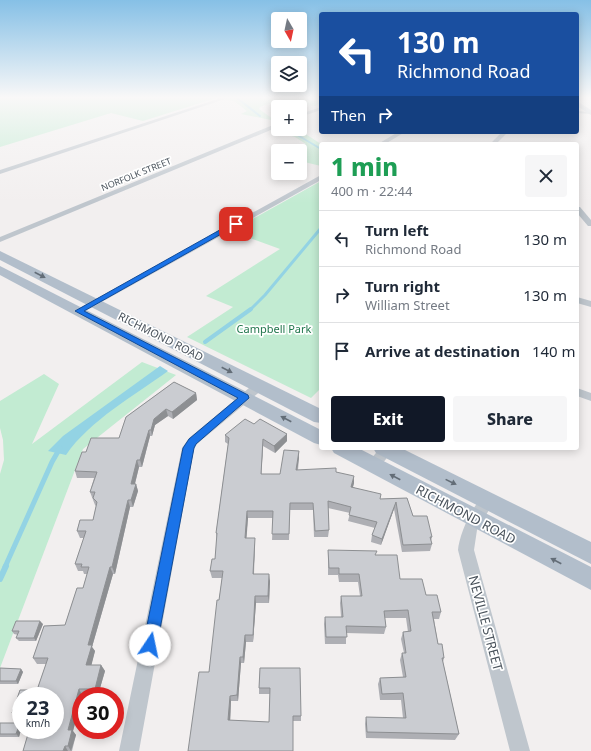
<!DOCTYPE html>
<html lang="en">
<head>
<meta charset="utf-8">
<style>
  :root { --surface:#fff; --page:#f6f6f7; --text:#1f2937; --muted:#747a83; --line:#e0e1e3; --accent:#111827 }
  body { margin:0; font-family:"Noto Sans",sans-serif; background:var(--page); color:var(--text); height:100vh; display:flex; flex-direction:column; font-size:15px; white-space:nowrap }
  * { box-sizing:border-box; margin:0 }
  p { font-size:13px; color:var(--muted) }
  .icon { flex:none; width:22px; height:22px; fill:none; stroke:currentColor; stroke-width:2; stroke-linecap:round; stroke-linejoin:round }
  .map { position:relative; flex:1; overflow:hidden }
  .panel { position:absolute; left:319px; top:142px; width:260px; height:308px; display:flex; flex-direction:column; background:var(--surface); border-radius:4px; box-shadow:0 2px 10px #0003 }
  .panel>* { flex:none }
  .guide { position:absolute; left:319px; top:12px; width:260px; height:122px; border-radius:4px; box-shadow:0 2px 10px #0003; background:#1a4fa0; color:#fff; overflow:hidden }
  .needle { width:26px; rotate:171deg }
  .fabs { position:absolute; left:271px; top:12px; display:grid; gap:8px }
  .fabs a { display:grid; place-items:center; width:36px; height:36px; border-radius:4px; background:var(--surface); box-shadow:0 2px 10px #0003; font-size:20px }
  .speed { position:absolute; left:12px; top:687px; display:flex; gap:8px; font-size:20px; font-weight:700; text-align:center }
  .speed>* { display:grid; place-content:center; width:52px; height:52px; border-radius:50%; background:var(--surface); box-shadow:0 2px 10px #0003; line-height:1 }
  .speed small { font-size:10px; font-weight:400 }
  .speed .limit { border:6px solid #d22; background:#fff; color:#111 }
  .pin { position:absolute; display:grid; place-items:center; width:34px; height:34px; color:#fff; margin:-17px; border-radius:8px; box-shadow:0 2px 6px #0006 }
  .me { position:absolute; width:44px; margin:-22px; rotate:11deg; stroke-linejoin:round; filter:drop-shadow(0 0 3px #0008) }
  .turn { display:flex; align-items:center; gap:14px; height:84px; padding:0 12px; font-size:18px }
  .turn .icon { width:52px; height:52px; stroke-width:2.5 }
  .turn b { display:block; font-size:28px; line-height:34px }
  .then { display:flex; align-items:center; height:38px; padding:0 12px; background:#0003; gap:8px; font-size:15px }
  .round { display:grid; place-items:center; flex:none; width:42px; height:42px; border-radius:4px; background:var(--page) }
  .headline { display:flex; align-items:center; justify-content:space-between; height:68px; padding:0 12px }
  h1 { font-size:24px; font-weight:800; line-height:30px; color:#1e9e55 }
  .button { display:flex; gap:8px; margin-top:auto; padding:8px 12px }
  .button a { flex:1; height:46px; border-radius:4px; background:var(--accent); color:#fff; font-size:16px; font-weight:800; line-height:46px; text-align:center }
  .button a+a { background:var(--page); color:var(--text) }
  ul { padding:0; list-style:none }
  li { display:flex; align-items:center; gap:12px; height:56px; padding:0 12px; border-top:1px solid var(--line) }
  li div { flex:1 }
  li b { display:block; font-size:15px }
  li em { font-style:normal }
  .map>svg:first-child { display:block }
</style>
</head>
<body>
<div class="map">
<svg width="591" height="751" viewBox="0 0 591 751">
  <rect width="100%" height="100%" fill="#f2efef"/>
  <g fill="#c2ebd2">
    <polygon points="0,98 216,98 143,121 111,113 0,147"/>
    <polygon points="216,98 300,98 321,102 321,103 315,106 281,99 260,107 259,109 276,121 241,114 247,111 234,101"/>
    <polygon points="280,129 304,133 321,144 321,166 300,161 300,151 292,151 306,144 295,137 276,131"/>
    <polygon points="321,181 321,388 311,398 187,337 233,307 206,296 280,249 231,231"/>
    <polygon points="142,362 176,375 83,449 0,668 0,474 4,460 3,440 0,428 0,401 44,374 59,384 32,444"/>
  </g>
  <path fill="#93d3e4" d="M 160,366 L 168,371 C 134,396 90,420 66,455 L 48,451 L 63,436 Z"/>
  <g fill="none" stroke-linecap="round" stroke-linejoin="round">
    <g stroke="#93d3e4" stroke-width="2">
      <polyline points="237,98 260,116"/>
      <polyline points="294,133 321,149"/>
    </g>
    <polyline stroke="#93d3e4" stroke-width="3" points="250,310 265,295 321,228"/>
    <polyline stroke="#93d3e4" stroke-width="4" points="205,342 251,309"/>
    <polyline stroke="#93d3e4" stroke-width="5" points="5,567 52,462 60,448"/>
    <polyline stroke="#93d3e4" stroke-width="6" points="0,579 6,566"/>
    <g fill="#bfc6cd" fill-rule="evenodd">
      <polygon points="221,98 225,99 0,174 0,170"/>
      <polygon points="321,107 321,110 300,117 300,114"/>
      <polygon points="577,111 591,112 591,114 577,113"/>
      <polygon points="278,123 278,127 0,242 0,237"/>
      <polygon points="398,132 405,132 385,144 378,144"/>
      <polygon points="502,132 508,132 496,144 490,144"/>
      <polygon points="321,175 321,180 82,313 79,314 74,311"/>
      <polygon points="577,207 580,207 591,220 591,226 588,226 577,213"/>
      <polygon points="577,297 591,301 591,307 577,303"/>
      <polygon points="259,382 263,383 265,386 263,389 197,444 194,449 139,751 119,751 182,448 189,438 255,383"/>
      <polygon points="577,388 591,393 591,401 577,396"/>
      <path d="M 380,448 L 393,448 C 388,457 379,472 368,469 L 366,465 Z"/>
      <path d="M 488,494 L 493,496 L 495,500 L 477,530 L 474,550 L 530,751 L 510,751 L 458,550 C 459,535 474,499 488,494 Z"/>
    </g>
    <polygon fill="#bfc8d1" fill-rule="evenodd" points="577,101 591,110 591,115 577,106"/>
    <g fill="#b2becb" fill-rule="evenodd">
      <polygon points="0,251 321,409 321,423 314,422 0,260"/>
      <polygon points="0,266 321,430 321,445 314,443 0,275"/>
      <polygon points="331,448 358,448 591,567 591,590 334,453"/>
      <polygon points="373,448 401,448 591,542 591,564 376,453"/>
    </g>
  </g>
  <g fill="#aeafb4">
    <polygon points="174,382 196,393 197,400 173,419 168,416 155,425 152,436 150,436 142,467 139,467 135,484 136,484 138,491 133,507 130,507 115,574 113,574 92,647 95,651 91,665 101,665 105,671 98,695 82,695 82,696 81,696 81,700 73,731 76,735 72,751 23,751 28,734 40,734 41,730 55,730 55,696 21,696 21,719 17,719 12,713 20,690 37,690 46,664 37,664 33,658 44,626 65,625 77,588 83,588 87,574 84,574 83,571 78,571 75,564 84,538 80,538 77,531 80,520 93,520 96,506 95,505 90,492 94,478 77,478 75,471 82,452 86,452 91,438 119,438 126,417"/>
    <polygon points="254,424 287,434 287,441 275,453 263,446 261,474 280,474 299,451 299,458 298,470 336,472 354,483 353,487 380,499 407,498 413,516 432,537 431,541 432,544 430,551 402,552 394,509 381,545 371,542 372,535 375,528 348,521 350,513 328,508 329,530 328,537 314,537 313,510 290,510 289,540 272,540 273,518 248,518 246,538 255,545 254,574 270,581 269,603 256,603 253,642 246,642 244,663 241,663 238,701 231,701 230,720 269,722 270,694 259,694 259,688 260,668 301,716 301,721 293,721 188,751 209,672 222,578 212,578 210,571 215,559 217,540 216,533 228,444 225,442 225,435"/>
    <polygon points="328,550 376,555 400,579 426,595 441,612 439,619 434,619 438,644 444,658 443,662 459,734 455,740 366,738 365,724 366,717 403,718 401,700 380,700 378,684 380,678 403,677 400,660 402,653 404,653 401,639 403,632 408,632 406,618 385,618 386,627 384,634 346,633 346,644 325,644 324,624 325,617 341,617 340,603 341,596 360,596 358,582 339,582 338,575 328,575"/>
    <polygon points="43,624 36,641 19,641 16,638 18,635 14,634 12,631"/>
    <polygon points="0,668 21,669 23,672 18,684 0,684"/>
    <polygon points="0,723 20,723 21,724 21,730 19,737 0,737"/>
  </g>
  <g fill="#8d8f92">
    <polygon points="196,393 197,400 173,419 172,412"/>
    <polygon points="166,409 168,416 155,425 152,436 151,430 154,419"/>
    <polygon points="149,430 150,436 142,467 140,460"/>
    <polygon points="287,434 287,441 275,453 274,446"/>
    <polygon points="263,439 263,446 261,480 261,474"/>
    <polygon points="299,451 299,458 296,477 296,470"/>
    <polygon points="137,460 139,467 133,491 131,484"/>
    <polygon points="354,476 354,483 351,494 351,487"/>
    <polygon points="136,484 138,491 133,507 131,500"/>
    <polygon points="128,500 130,507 115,574 112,567"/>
    <polygon points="396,502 394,509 381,545 382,539"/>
    <polygon points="247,511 248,518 246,545 245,538"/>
    <polygon points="255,538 255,545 253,581 253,574"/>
    <polygon points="110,567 113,574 92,647 95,651 90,671 86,665 88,645"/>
    <polygon points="269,574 270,581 269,603 268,596"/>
    <polygon points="255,596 256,603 253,642 253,635"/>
    <polygon points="40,621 43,624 36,641 34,638"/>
    <polygon points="245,635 246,642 244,663 243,657"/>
    <polygon points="240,657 241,663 238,701 237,695"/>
    <polygon points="101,665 105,671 98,695 95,689"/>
    <polygon points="21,669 23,672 18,684 16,681"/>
    <polygon points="79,689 82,695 82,696 81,696 81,700 73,731 76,735 71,751 68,746 68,730"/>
    <polygon points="230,696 231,701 230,725 228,720"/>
    <polygon points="20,723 21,724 21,730 19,737 16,734"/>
    <polygon points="65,746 68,751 63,751"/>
  </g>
  <g fill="#caccd1" stroke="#8d8f92">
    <polygon points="174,382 196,393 172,412 166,409 154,419 151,430 149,430 140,460 137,460 131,484 136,484 131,500 128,500 112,567 110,567 88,645 92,645 86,665 101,665 95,689 79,689 68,730 72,730 68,746 65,746 63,751 23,751 28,734 40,734 41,730 55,730 55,696 21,696 21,713 12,713 20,690 37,690 48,658 33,658 44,626 65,625 77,588 83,588 89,567 81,567 82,564 75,564 86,531 77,531 80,520 93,520 97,502 93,498 95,492 90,492 97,472 75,471 82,452 86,452 91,438 119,438 126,417"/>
    <polygon points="245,419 254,424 260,419 287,434 274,446 263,439 261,474 280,474 284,450 299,451 296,470 336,468 336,472 354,476 351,487 381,494 380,499 407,498 413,516 427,516 432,537 430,537 432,544 403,545 396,502 382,539 372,535 377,522 349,515 351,507 328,501 329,530 315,531 313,503 290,503 289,534 272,534 273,511 247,511 245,538 255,538 253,574 269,574 268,596 255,596 253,635 245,635 243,657 240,657 237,695 230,696 228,720 269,722 270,688 259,688 260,668 300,668 301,716 293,716 293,751 188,751 199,672 209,672 217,600 219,600 223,571 210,571 212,559 215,559 217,533 216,533 229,438 225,435"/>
    <polygon points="328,550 377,551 375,555 397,555 400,579 422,579 426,595 437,595 441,612 432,612 438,644 442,644 444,658 442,658 459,734 367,732 366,717 406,718 403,693 382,694 380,678 406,677 402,653 406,653 403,632 411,631 408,610 384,611 386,627 346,626 347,637 326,637 325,617 343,617 341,596 362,596 359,574 339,574 339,568 329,568"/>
    <polygon points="16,621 40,621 34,638 16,638 19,631 12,631"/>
    <polygon points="0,668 21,669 16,681 0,681"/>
    <polygon points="0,723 20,723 16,734 0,734"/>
  </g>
  <defs><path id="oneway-solid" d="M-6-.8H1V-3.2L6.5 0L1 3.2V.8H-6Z"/></defs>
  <g fill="#636d77">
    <use href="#oneway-solid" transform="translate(40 275) rotate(27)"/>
    <use href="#oneway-solid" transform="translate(227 370) rotate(27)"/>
    <use href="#oneway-solid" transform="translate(286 419) rotate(-152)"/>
    <use href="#oneway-solid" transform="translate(395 477) rotate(-152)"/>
    <use href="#oneway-solid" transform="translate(451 482) rotate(26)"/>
    <use href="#oneway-solid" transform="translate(556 561) rotate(-152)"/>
  </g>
  <linearGradient id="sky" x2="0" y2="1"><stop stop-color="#86c0e6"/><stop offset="0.48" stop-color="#f9f8f8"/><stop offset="1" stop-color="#f9f8f8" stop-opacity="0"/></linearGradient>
  <rect width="591" height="203" fill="url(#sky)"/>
  <polygon fill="#1a73e8" stroke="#114b97" points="234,222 239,224 84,311 248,395 249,398 196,444 194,448 157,645 155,650 150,652 145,650 143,645 183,448 189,439 238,398 75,311"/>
  <g text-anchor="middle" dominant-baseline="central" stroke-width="3.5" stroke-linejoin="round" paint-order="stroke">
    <g font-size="9" fill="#49525b" stroke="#fff">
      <text transform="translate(136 174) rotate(-22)">NORFOLK STREET</text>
    </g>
    <g font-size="11" fill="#20764c" stroke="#fff">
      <text x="274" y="328">Campbell Park</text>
    </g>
    <g font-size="11" fill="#49525b" stroke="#fff">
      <text transform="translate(161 336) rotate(27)">RICHMOND ROAD</text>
    </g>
    <g font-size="13" fill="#49525b" stroke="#fff">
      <text transform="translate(466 514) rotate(28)">RICHMOND ROAD</text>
      <text transform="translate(486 623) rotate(75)">NEVILLE STREET</text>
    </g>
  </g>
</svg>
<div class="fabs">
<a><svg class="needle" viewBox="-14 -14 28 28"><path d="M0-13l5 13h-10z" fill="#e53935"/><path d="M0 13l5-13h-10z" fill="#747a83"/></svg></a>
<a><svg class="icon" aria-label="layers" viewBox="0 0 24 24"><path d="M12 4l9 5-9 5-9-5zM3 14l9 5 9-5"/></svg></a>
<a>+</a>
<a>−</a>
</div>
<div class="speed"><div>23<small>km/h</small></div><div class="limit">30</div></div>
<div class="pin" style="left:236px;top:224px;background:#d93025"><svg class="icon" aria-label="arrive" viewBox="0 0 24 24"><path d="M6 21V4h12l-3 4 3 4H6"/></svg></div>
<svg class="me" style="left:150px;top:645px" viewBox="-20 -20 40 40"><circle r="19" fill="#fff"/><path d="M0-13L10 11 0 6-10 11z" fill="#1a73e8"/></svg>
<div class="guide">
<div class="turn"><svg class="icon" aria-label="left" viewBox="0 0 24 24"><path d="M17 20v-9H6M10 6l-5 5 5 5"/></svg><div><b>130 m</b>Richmond Road</div></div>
<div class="then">Then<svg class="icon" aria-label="right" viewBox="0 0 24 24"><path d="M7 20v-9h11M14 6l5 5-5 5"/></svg></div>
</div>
<section class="panel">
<div class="headline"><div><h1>1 min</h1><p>400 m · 22:44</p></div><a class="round"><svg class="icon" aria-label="close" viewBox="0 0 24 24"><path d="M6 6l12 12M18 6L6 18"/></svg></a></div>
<ul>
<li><svg class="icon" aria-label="left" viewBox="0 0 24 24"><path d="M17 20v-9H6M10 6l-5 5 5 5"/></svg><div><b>Turn left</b><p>Richmond Road</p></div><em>130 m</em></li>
<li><svg class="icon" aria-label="right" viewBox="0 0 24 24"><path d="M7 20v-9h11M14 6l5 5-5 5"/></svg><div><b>Turn right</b><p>William Street</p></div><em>130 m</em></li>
<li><svg class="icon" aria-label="arrive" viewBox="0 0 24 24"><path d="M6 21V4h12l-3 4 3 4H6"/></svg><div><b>Arrive at destination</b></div><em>140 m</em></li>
</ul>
<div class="button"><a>Exit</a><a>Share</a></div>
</section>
</div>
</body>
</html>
